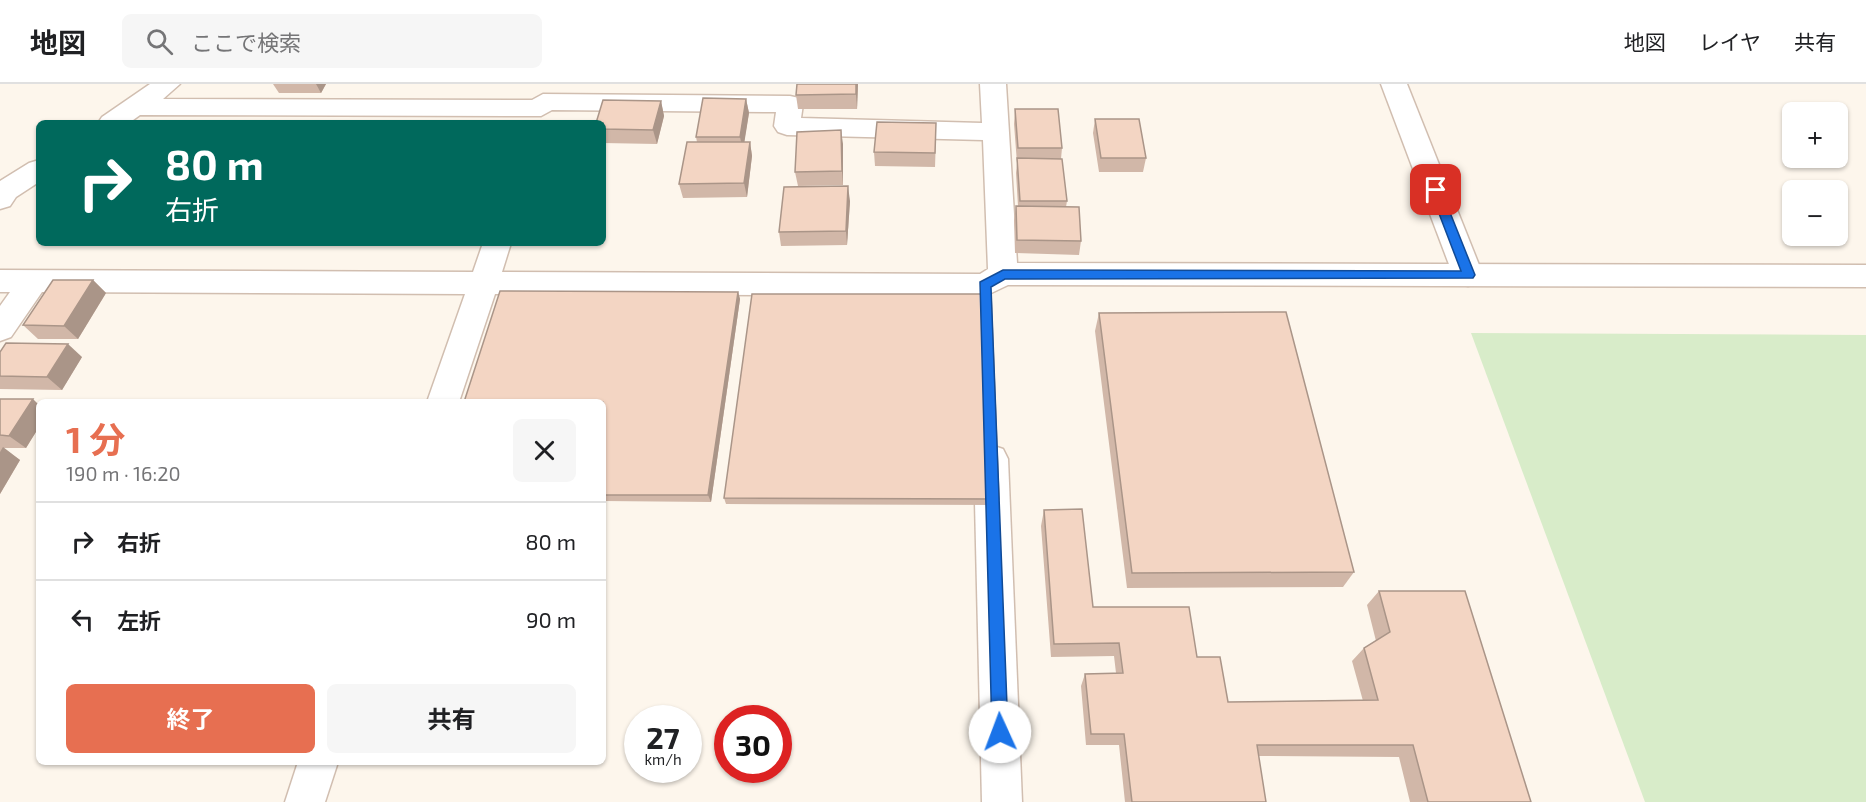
<!DOCTYPE html>
<html lang="ja">
<head>
<meta charset="utf-8">
<style>
  :root { --surface:#fff; --page:#f6f6f6; --text:#202124; --muted:#757577; --line:#e0e0e0; --accent:#e76f51 }
  body { margin:0; font-family:"Exo 2","Noto Sans JP",sans-serif; background:var(--page); color:var(--text); height:100vh; display:flex; flex-direction:column; font-size:22px; white-space:nowrap }
  * { box-sizing:border-box; margin:0 }
  p { font-size:20px; color:var(--muted) }
  .icon { flex:none; width:33px; height:33px; fill:none; stroke:currentColor; stroke-width:2; stroke-linecap:round; stroke-linejoin:round }
  .map { position:relative; flex:1; overflow:hidden }
  .drawer { position:absolute; left:36px; top:315px; width:570px; height:366px; display:flex; flex-direction:column; background:var(--surface); border-radius:9px; box-shadow:0 2px 4px #0004 }
  .drawer>* { flex:none }
  .banner { position:absolute; left:36px; top:36px; width:570px; height:126px; border-radius:9px; box-shadow:0 2px 4px #0004; background:#00695c; color:#fff; overflow:hidden }
  .tools { position:absolute; left:1782px; top:18px; display:grid; gap:12px }
  .tools a { display:grid; place-items:center; width:66px; height:66px; border-radius:9px; background:var(--surface); box-shadow:0 2px 4px #0004; font-size:30px }
  .speed { position:absolute; left:624px; top:621px; display:flex; gap:12px; font-size:30px; font-weight:700; text-align:center }
  .speed>* { display:grid; place-content:center; width:78px; height:78px; border-radius:50%; background:var(--surface); box-shadow:0 2px 4px #0004; line-height:1 }
  .speed small { font-size:15px; font-weight:400 }
  .speed .limit { border:9px solid #d22; background:#fff; color:#111 }
  .pin { position:absolute; display:grid; place-items:center; width:51px; height:51px; color:#fff; margin:-26px; border-radius:12px; box-shadow:0 3px 9px #0006 }
  .me { position:absolute; width:66px; margin:-33px; rotate:358deg; stroke-linejoin:round; filter:drop-shadow(0 0 4px #0008) }
  .turn { display:flex; align-items:center; gap:21px; height:126px; padding:0 30px; font-size:27px }
  .turn .icon { width:78px; height:78px; stroke-width:2.5 }
  .turn b { display:block; font-size:42px; line-height:51px }
  .round { display:grid; place-items:center; flex:none; width:63px; height:63px; border-radius:9px; background:var(--page) }
  .head { display:flex; align-items:center; justify-content:space-between; height:102px; padding:0 30px }
  h1 { font-size:36px; font-weight:700; line-height:45px; color:var(--accent) }
  .button { display:flex; gap:12px; margin-top:auto; padding:12px 30px }
  .button a { flex:1; height:69px; border-radius:9px; background:var(--accent); color:#fff; font-size:24px; font-weight:700; line-height:69px; text-align:center }
  .button a+a { background:var(--page); color:var(--text) }
  ul { padding:0; list-style:none }
  li { display:flex; align-items:center; gap:18px; height:78px; padding:0 30px; border-top:2px solid var(--line) }
  li div { flex:1 }
  li b { display:block; font-size:22px }
  li em { font-style:normal }
  header { display:flex; align-items:center; gap:36px; box-sizing:border-box; height:84px; padding:0 30px; background:var(--surface); border-bottom:2px solid var(--line) }
  header strong { font-size:28px }
  nav { display:flex; gap:33px; margin-inline-start:auto; font-size:21px }
  .search { width:420px; height:54px; background:var(--page); display:flex; align-items:center; gap:15px; box-sizing:border-box; padding:0 21px; border-radius:9px; color:var(--muted); font-size:22px }
  .map>svg:first-child { display:block }
</style>
</head>
<body>
<header>
<strong>地図</strong>
<div class="search"><svg class="icon" aria-label="search" viewBox="0 0 24 24"><circle cx="10" cy="10" r="6"/><path d="M15 15l6 6"/></svg>ここで検索</div>
<nav><a>地図</a><a>レイヤ</a><a>共有</a></nav>
</header>
<div class="map">
<svg width="1866" height="718" viewBox="0 0 1866 718">
  <rect width="100%" height="100%" fill="#fdf6ec"/>
  <polygon fill="#d8ecc9" points="1471,249 1866,251 1866,718 1645,718"/>
  <g fill="none" stroke-linecap="round" stroke-linejoin="round">
    <g stroke="#d1beb0" stroke-width="3">
      <g id="minor">
        <polygon points="150,0 180,0 163,15 532,16 543,10 790,12 799,14 803,20 801,34 982,39 980,0 1006,0 1017,179 1866,181 1866,203 1008,201 985,212 495,210 459,318 427,318 465,210 42,208 11,253 0,257 0,222 10,208 0,208 0,186 473,188 483,159 511,159 502,188 980,190 988,185 983,56 787,51 778,48 774,42 776,28 552,26 541,32 140,31 129,39 98,39 102,33"/>
        <polygon points="39,76 39,98 16,113 10,122 0,125 0,97 29,79"/>
        <polygon points="991,361 1003,365 1008,375 1022,718 982,718 974,375 979,365"/>
        <polygon points="298,678 338,678 325,718 285,718"/>
      </g>
    </g>
    <g stroke="#d1beb0" stroke-width="3">
      <polygon id="tertiary" points="1381,0 1407,0 1483,191 1478,199 1468,202 1458,199 1453,191"/>
    </g>
    <use href="#minor" fill="#fff" fill-rule="evenodd"/>
    <use href="#tertiary" fill="#fff" fill-rule="evenodd"/>
  </g>
  <g fill="#d1b7a8">
    <polygon points="273,0 326,0 321,9 279,9"/>
    <polygon points="858,0 857,25 798,25 796,11"/>
    <polygon points="746,15 749,29 744,58 750,58 752,72 747,113 683,114 679,100 697,58 696,53"/>
    <polygon points="661,17 664,32 657,60 603,59 603,39"/>
    <polygon points="1015,25 1062,64 1061,75 1067,117 1066,123 1081,157 1079,171 1015,169 1014,136 1016,122 1018,122 1016,89 1017,79 1014,40"/>
    <polygon points="1095,35 1146,74 1143,88 1099,88 1093,49"/>
    <polygon points="936,53 935,83 875,82 874,68"/>
    <polygon points="843,60 843,101 798,102 795,88"/>
    <polygon points="850,117 847,161 781,162 779,148"/>
    <polygon points="93,196 106,209 78,255 38,255 23,241"/>
    <polygon points="738,208 740,215 711,418 603,417 603,318"/>
    <polygon points="1099,229 1354,488 1343,503 1127,504 1095,247"/>
    <polygon points="0,268 82,273 62,306 0,305"/>
    <polygon points="0,315 39,321 39,343 26,364 3,364 20,376 0,410"/>
    <polygon points="724,414 999,415 998,421 726,420"/>
    <polygon points="1044,426 1093,523 1197,573 1228,618 1363,617 1352,577 1364,564 1376,557 1367,521 1379,507 1531,718 1410,718 1399,673 1258,672 1266,718 1125,718 1119,661 1086,661 1081,602 1085,590 1116,589 1114,572 1051,573 1041,442"/>
  </g>
  <g fill="#aa9588">
    <polygon points="316,0 326,0 321,9"/>
    <polygon points="856,0 858,0 857,25 856,10"/>
    <polygon points="746,15 749,29 743,67 740,53"/>
    <polygon points="661,17 664,32 657,60 653,46"/>
    <polygon points="841,46 843,60 843,101 842,87"/>
    <polygon points="750,58 752,72 747,113 744,99"/>
    <polygon points="848,102 850,117 847,161 846,147"/>
    <polygon points="93,196 106,209 78,255 64,242"/>
    <polygon points="738,208 740,215 711,418 708,411"/>
    <polygon points="68,260 82,273 62,306 47,293"/>
    <polygon points="33,315 39,321 39,343 26,364 9,352"/>
    <polygon points="3,363 20,376 0,410 0,368"/>
  </g>
  <g fill="#f3d5c3" stroke="#aa9588" stroke-width="1.5">
    <polygon points="797,0 856,0 856,10 796,11"/>
    <polygon points="703,14 746,15 740,53 696,53"/>
    <polygon points="603,16 661,17 653,46 603,45 603,39 596,39"/>
    <polygon points="1015,25 1058,25 1062,64 1018,64"/>
    <polygon points="1095,35 1139,35 1146,74 1101,74"/>
    <polygon points="877,38 936,39 935,69 874,68"/>
    <polygon points="841,46 842,87 795,88 797,48"/>
    <polygon points="687,58 750,58 744,99 679,100"/>
    <polygon points="1017,74 1062,75 1067,117 1020,117"/>
    <polygon points="848,102 846,147 779,148 784,103"/>
    <polygon points="1016,122 1079,123 1081,157 1017,156"/>
    <polygon points="53,196 93,196 64,242 23,241"/>
    <polygon points="500,207 738,208 708,411 603,411 603,318 464,318"/>
    <polygon points="752,210 991,210 999,415 724,414"/>
    <polygon points="1286,228 1354,488 1132,489 1099,229"/>
    <polygon points="6,259 68,260 47,293 0,292 0,268"/>
    <polygon points="0,315 33,315 9,352 0,351"/>
    <polygon points="1082,425 1093,523 1189,523 1197,573 1220,573 1228,618 1378,616 1364,564 1390,548 1379,507 1465,507 1531,718 1428,718 1413,661 1257,661 1266,718 1132,718 1124,650 1091,650 1085,590 1123,589 1119,559 1054,560 1044,426"/>
  </g>
  <polygon fill="#1a73e8" stroke="#114b97" stroke-width="1.5" points="1436,102 1441,106 1475,191 1473,194 1005,195 991,203 1008,648 1006,653 1000,656 994,653 992,648 980,198 1003,186 1461,187 1430,106"/>
</svg>
<div class="tools">
<a>+</a>
<a>−</a>
</div>
<div class="speed"><div>27<small>km/h</small></div><div class="limit">30</div></div>
<div class="pin" style="left:1436px;top:106px;background:#d93025"><svg class="icon" aria-label="arrive" viewBox="0 0 24 24"><path d="M6 21V4h12l-3 4 3 4H6"/></svg></div>
<svg class="me" style="left:1000px;top:648px" viewBox="-20 -20 40 40"><circle r="19" fill="#fff"/><path d="M0-13L10 11 0 6-10 11z" fill="#1a73e8"/></svg>
<div class="banner">
<div class="turn"><svg class="icon" aria-label="right" viewBox="0 0 24 24"><path d="M7 20v-9h11M14 6l5 5-5 5"/></svg><div><b>80 m</b>右折</div></div>
</div>
<section class="drawer">
<div class="head"><div><h1>1 分</h1><p>190 m · 16:20</p></div><a class="round"><svg class="icon" aria-label="close" viewBox="0 0 24 24"><path d="M6 6l12 12M18 6L6 18"/></svg></a></div>
<ul>
<li><svg class="icon" aria-label="right" viewBox="0 0 24 24"><path d="M7 20v-9h11M14 6l5 5-5 5"/></svg><div><b>右折</b></div><em>80 m</em></li>
<li><svg class="icon" aria-label="left" viewBox="0 0 24 24"><path d="M17 20v-9H6M10 6l-5 5 5 5"/></svg><div><b>左折</b></div><em>90 m</em></li>
</ul>
<div class="button"><a>終了</a><a>共有</a></div>
</section>
</div>
</body>
</html>
